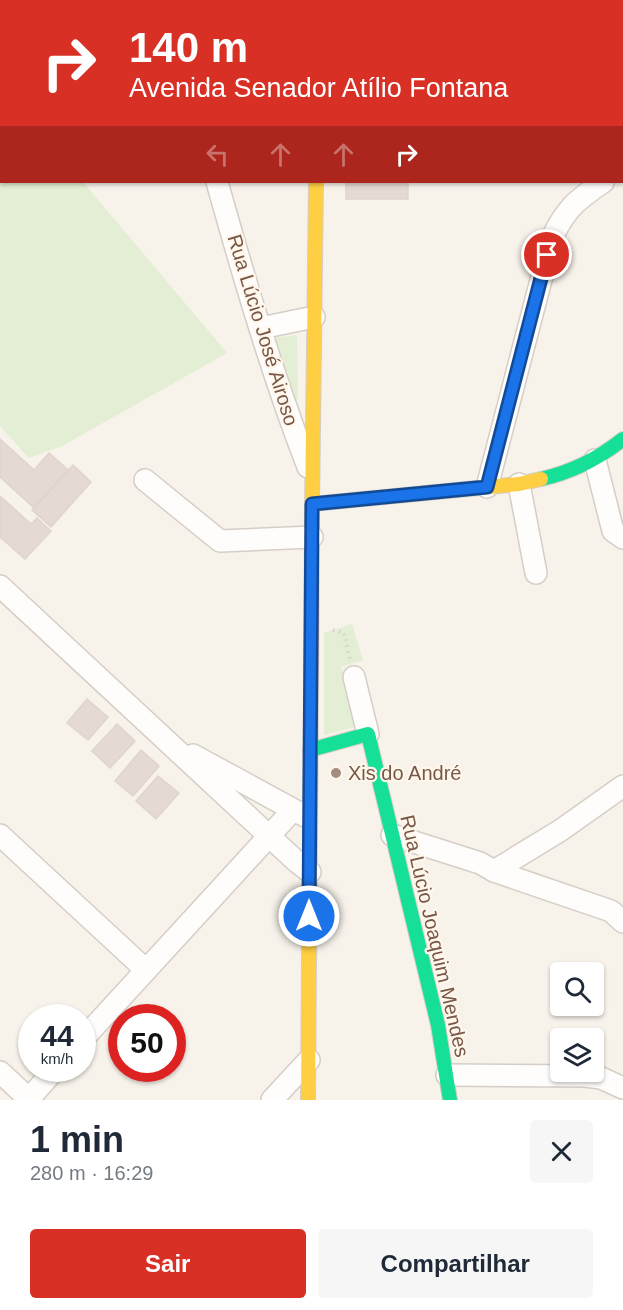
<!DOCTYPE html>
<html lang="pt">
<head>
<meta charset="utf-8">
<style>
  :root { --surface:#fff; --page:#f6f6f7; --text:#1f2937; --muted:#747a83; --accent:#d93025 }
  body { margin:0; font-family:Arial,sans-serif; background:var(--page); color:var(--text); height:100vh; display:flex; flex-direction:column; font-size:22px; white-space:nowrap }
  * { box-sizing:border-box; margin:0 }
  p { font-size:20px; color:var(--muted) }
  .icon { flex:none; width:33px; height:33px; fill:none; stroke:currentColor; stroke-width:2; stroke-linecap:round; stroke-linejoin:round }
  .map { position:relative; height:1100px; overflow:hidden }
  .panel { display:flex; flex-direction:column; background:var(--surface); flex:1 }
  .panel>* { flex:none }
  .guide { position:absolute; left:0px; top:0px; width:624px; height:183px; box-shadow:0 2px 4px #0004; background:#d93025; color:#fff; overflow:hidden }
  .buttons { position:absolute; left:550px; top:962px; display:grid; gap:12px }
  .buttons a { display:grid; place-items:center; width:54px; height:54px; border-radius:6px; background:var(--surface); box-shadow:0 2px 4px #0004; font-size:30px }
  .speed { position:absolute; left:18px; top:1004px; display:flex; gap:12px; font-size:30px; font-weight:700; text-align:center }
  .speed>* { display:grid; place-content:center; width:78px; height:78px; border-radius:50%; background:var(--surface); box-shadow:0 2px 4px #0004; line-height:1 }
  .speed small { font-size:15px; font-weight:400 }
  .speed .limit { border:9px solid #d22; background:#fff; color:#111 }
  .pin { position:absolute; display:grid; place-items:center; width:51px; height:51px; color:#fff; margin:-26px; border:3px solid #fff; border-radius:50%; box-shadow:0 2px 6px #0007 }
  .me { position:absolute; width:66px; margin:-33px; rotate:0deg; stroke-linejoin:round; filter:drop-shadow(0 0 4px #0008) }
  .turn { display:flex; align-items:center; gap:21px; height:126px; padding:0 30px; font-size:27px }
  .turn .icon { width:78px; height:78px; stroke-width:2.5 }
  .turn b { display:block; font-size:42px; line-height:51px }
  .lanes { display:flex; align-items:center; height:57px; padding:0 30px; background:#0003; justify-content:center; gap:30px; direction:ltr }
  .lanes .off { opacity:.35 }
  .round { display:grid; place-items:center; flex:none; width:63px; height:63px; border-radius:6px; background:var(--page) }
  .headline { display:flex; align-items:center; justify-content:space-between; height:102px; padding:0 30px }
  h1 { font-size:36px; font-weight:700; line-height:45px }
  .primary-button { display:flex; gap:12px; margin-top:auto; padding:12px 30px }
  .primary-button a { flex:1; height:69px; border-radius:6px; background:var(--accent); color:#fff; font-size:24px; font-weight:700; line-height:69px; text-align:center }
  .primary-button a+a { background:var(--page); color:var(--text) }
  .map>svg:first-child { display:block }
</style>
</head>
<body>
<div class="map">
<svg width="623" height="1100" viewBox="0 0 623 1100">
  <rect width="100%" height="100%" fill="#f7f2ea"/>
  <g fill="#e3eed4">
    <polygon points="0,83 2,85 2,182 83,182 227,353 62,446 29,458 0,426"/>
    <polygon points="297,335 298,395 296,406 274,338"/>
    <polygon points="352,624 363,660 341,667 358,726 324,735 324,633"/>
  </g>
  <g fill="#e4dad1" stroke="#e0d5cc" stroke-width="1.5">
    <rect x="346" y="182" width="62" height="17"/>
    <polygon points="0,439 34,470 49,453 68,470 34,508 0,477"/>
    <polygon points="73,465 91,482 51,527 32,510"/>
    <polygon points="0,496 31,524 37,518 51,531 25,559 0,537"/>
    <polygon points="87,699 108,717 88,740 67,723"/>
    <polygon points="117,724 135,741 110,768 92,751"/>
    <polygon points="141,750 159,766 133,796 115,781"/>
    <polygon points="158,776 179,793 156,819 136,801"/>
  </g>
  <g fill="none" stroke-linecap="round" stroke-linejoin="round">
    <g stroke="#d6cec6" stroke-width="24">
      <g id="street">
        <polyline points="168,0 169,2"/>
        <polyline points="622,168 623,167"/>
        <path d="M 217,182 C 244,278 272,374 308,467"/>
        <polyline points="261,328 314,317"/>
        <polyline points="595,460 613,531 623,538"/>
        <polyline points="145,480 220,541 312,537"/>
        <polyline points="519,484 536,573"/>
        <path d="M 487,487 L 552,238 C 566,208 577,200 603,182"/>
        <polyline points="0,586 297,862 310,872"/>
        <polyline points="354,677 368,734"/>
        <polyline points="193,755 305,816"/>
        <polyline points="0,835 146,970"/>
        <polyline points="392,835 480,863 494,871 611,911 623,922"/>
        <polyline points="494,871 561,830 623,786"/>
        <polyline points="82,1040 293,810"/>
        <polyline points="0,1072 30,1100"/>
        <polyline points="447,1075 585,1076 601,1078 623,1088"/>
        <polyline points="29,1099 56,1068"/>
        <polyline points="272,1100 309,1060"/>
      </g>
    </g>
    <g stroke="#d6cec6" stroke-width="16">
      <g id="fast">
        <path d="M 541,479 C 572,472 598,459 623,439"/>
        <polyline points="310,750 368,734 438,1025 450,1100"/>
      </g>
    </g>
    <g stroke="#d6cec6" stroke-width="16">
      <g id="slow">
        <polyline points="318,0 318,2"/>
        <polyline points="312,504 519,484 541,479"/>
        <polyline points="312,510 316,182"/>
        <polyline points="308,1100 311,695"/>
      </g>
    </g>
    <g stroke="#d6cec6" stroke-width="16">
      <polyline id="jam" points="311,695 312,510"/>
    </g>
    <polyline stroke="#dad2cd" stroke-width="4" stroke-dasharray="1.5 4.5" stroke-linecap="butt" points="333,630 344,633 350,659"/>
    <use href="#street" stroke="#fefdfc" stroke-width="21"/>
    <use href="#fast" stroke="#16e098" stroke-width="14"/>
    <use href="#slow" stroke="#ffcf43" stroke-width="14"/>
    <use href="#jam" stroke="#f24e42" stroke-width="14"/>
  </g>
  <g fill="none" stroke-linecap="round" stroke-linejoin="round">
    <g stroke="#114b97" stroke-width="15">
      <polyline id="route" points="309,916 312,504 487,487 547,255"/>
    </g>
    <use href="#route" stroke="#1a73e8" stroke-width="10"/>
  </g>
  <circle fill="#a48e81" stroke="#fff7eb" stroke-width="2" cx="336" cy="773" r="6"/>
  <g text-anchor="middle" dominant-baseline="central" stroke-width="4.5" stroke-linejoin="round" paint-order="stroke">
    <g font-size="20" fill="#775848" stroke="#fff7eb">
      <text transform="translate(263 330) rotate(73)">Rua Lúcio José Airoso</text>
      <text transform="translate(435 936) rotate(77)">Rua Lúcio Joaquim Mendes</text>
    </g>
    <g font-size="20" fill="#775848" stroke="#fff7eb" text-anchor="start">
      <text x="348" y="773">Xis do André</text>
    </g>
  </g>
</svg>
<div class="buttons">
<a><svg class="icon" aria-label="search" viewBox="0 0 24 24"><circle cx="10" cy="10" r="6"/><path d="M15 15l6 6"/></svg></a>
<a><svg class="icon" aria-label="layers" viewBox="0 0 24 24"><path d="M12 4l9 5-9 5-9-5zM3 14l9 5 9-5"/></svg></a>
</div>
<div class="speed"><div>44<small>km/h</small></div><div class="limit">50</div></div>
<div class="pin" style="left:547px;top:255px;background:#d93025"><svg class="icon" aria-label="arrive" viewBox="0 0 24 24"><path d="M6 21V4h12l-3 4 3 4H6"/></svg></div>
<svg class="me" style="left:309px;top:916px" viewBox="-20 -20 40 40"><circle r="17" fill="#1a73e8" stroke="#fff" stroke-width="3"/><path d="M0-11L8 9 0 5-8 9z" fill="#fff"/></svg>
<div class="guide">
<div class="turn"><svg class="icon" aria-label="right" viewBox="0 0 24 24"><path d="M7 20v-9h11M14 6l5 5-5 5"/></svg><div><b>140 m</b>Avenida Senador Atílio Fontana</div></div>
<div class="lanes"><svg class="icon off" aria-label="left" viewBox="0 0 24 24"><path d="M17 20v-9H6M10 6l-5 5 5 5"/></svg><svg class="icon off" aria-label="ahead" viewBox="0 0 24 24"><path d="M12 20V5M6 11l6-6 6 6"/></svg><svg class="icon off" aria-label="ahead" viewBox="0 0 24 24"><path d="M12 20V5M6 11l6-6 6 6"/></svg><svg class="icon" aria-label="right" viewBox="0 0 24 24"><path d="M7 20v-9h11M14 6l5 5-5 5"/></svg></div>
</div>
</div>
<section class="panel">
<div class="headline"><div><h1>1 min</h1><p>280 m · 16:29</p></div><a class="round"><svg class="icon" aria-label="close" viewBox="0 0 24 24"><path d="M6 6l12 12M18 6L6 18"/></svg></a></div>
<div class="primary-button"><a>Sair</a><a>Compartilhar</a></div>
</section>
</body>
</html>
